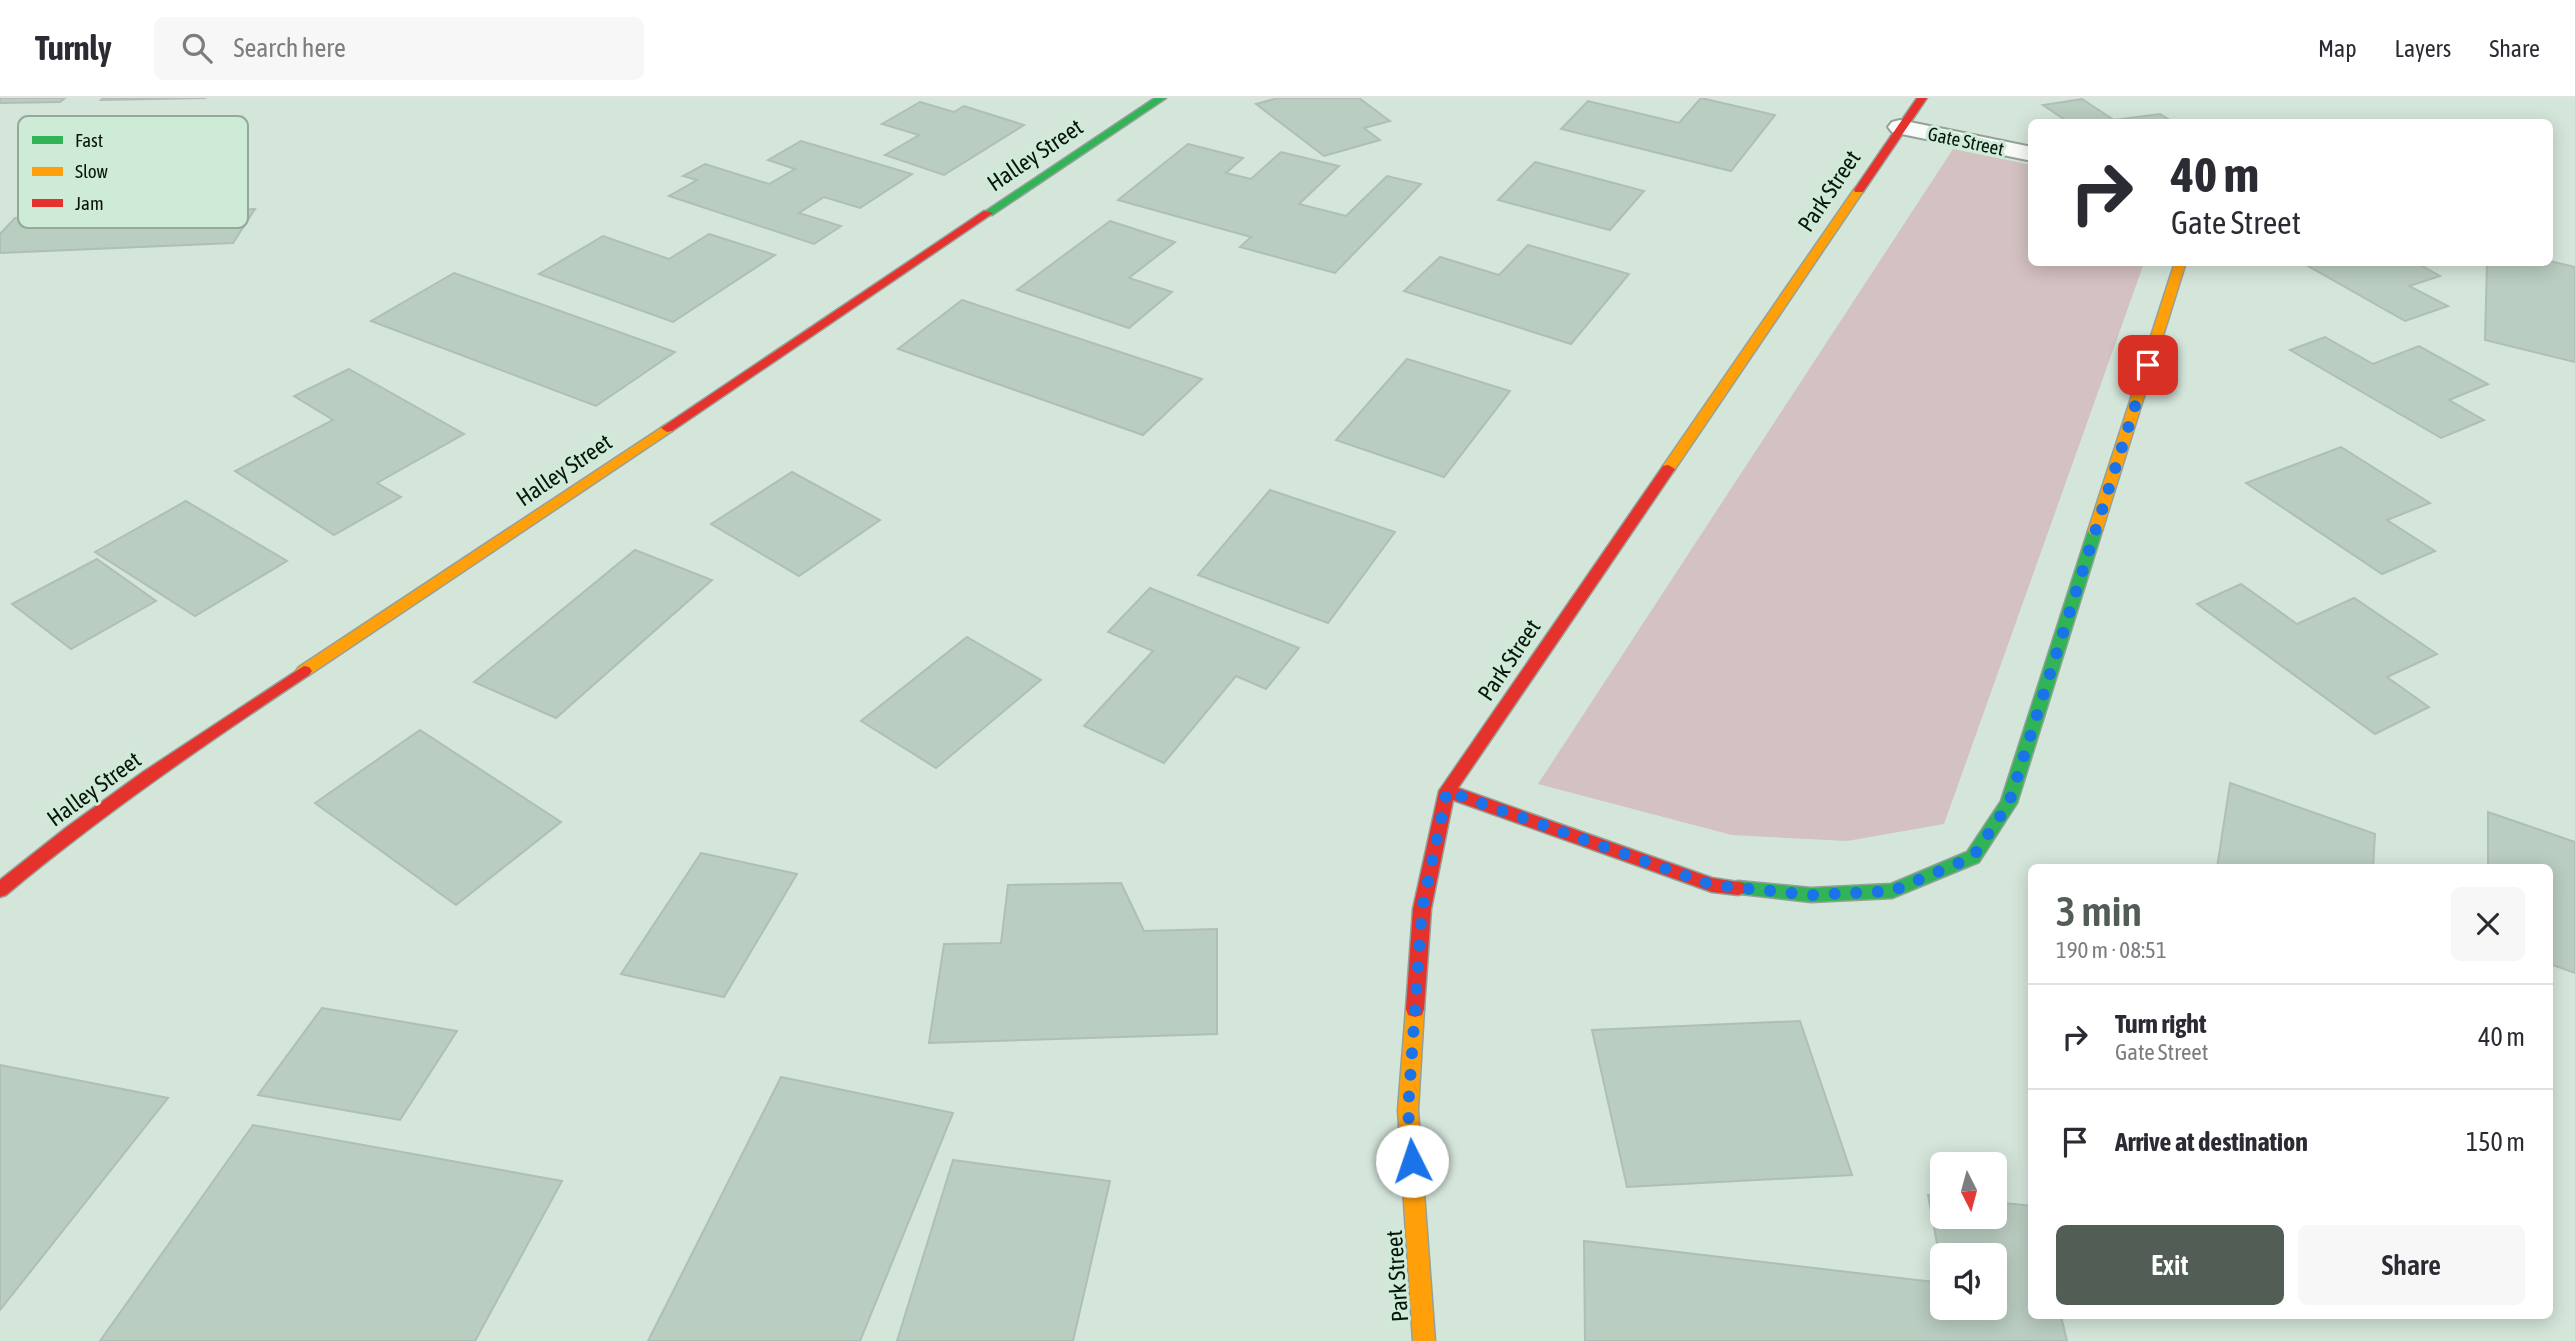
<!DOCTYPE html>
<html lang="en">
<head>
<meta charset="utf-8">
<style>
  :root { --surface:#fff; --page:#f7f7f7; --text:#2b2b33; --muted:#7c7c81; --line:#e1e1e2; --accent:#515d55 }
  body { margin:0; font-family:"Asap Condensed",sans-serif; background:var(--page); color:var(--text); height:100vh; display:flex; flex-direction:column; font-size:26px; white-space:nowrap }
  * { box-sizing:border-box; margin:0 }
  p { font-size:23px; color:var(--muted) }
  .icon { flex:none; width:38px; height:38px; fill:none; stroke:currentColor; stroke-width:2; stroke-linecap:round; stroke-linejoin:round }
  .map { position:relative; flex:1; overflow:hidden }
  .sheet { position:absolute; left:2028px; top:766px; width:525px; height:455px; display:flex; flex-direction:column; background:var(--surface); border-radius:10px; box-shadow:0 4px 18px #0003 }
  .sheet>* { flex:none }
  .guide { position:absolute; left:2028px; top:21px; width:525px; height:147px; border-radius:10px; box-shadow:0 4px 18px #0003; background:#fff; color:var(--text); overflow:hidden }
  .needle { width:46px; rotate:174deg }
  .buttons { position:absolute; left:1930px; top:1054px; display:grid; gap:14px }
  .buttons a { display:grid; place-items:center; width:77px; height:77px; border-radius:10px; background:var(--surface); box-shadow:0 4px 18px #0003; font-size:35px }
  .pin { position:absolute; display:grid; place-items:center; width:60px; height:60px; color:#fff; margin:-30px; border-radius:14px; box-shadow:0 4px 10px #0006 }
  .me { position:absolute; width:77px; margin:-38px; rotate:356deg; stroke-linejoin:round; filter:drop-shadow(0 0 5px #0008) }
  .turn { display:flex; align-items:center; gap:24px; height:147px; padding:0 28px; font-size:32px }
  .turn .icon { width:91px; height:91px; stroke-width:2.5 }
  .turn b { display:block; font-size:49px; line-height:60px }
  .round { display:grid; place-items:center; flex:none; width:74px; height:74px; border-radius:10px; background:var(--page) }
  .head { display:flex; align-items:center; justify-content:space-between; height:119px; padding:0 28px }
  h1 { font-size:42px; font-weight:600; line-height:52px; color:var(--accent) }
  .action { display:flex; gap:14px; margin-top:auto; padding:14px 28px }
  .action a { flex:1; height:80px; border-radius:10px; background:var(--accent); color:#fff; font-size:28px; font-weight:600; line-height:80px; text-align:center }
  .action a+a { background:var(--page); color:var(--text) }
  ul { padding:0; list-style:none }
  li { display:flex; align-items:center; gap:21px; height:105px; padding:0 28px; border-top:2px solid var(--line) }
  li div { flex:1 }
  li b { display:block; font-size:26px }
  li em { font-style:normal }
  header { display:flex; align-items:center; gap:42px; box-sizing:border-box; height:98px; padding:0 35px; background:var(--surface); border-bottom:2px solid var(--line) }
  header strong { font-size:33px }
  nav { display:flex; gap:38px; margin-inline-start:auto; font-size:24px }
  .search { width:490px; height:63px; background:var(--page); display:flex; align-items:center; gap:18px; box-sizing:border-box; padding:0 24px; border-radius:10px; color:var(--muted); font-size:26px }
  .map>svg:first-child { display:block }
</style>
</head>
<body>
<header>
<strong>Turnly</strong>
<div class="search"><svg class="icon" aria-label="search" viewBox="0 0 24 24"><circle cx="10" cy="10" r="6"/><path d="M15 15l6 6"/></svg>Search here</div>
<nav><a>Map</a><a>Layers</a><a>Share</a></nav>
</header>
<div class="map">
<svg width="2575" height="1243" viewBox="0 0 2575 1243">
  <rect width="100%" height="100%" fill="#d4e5da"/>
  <polygon fill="#d4c1c2" points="1953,51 2032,67 2032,164 2144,165 1944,726 1847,743 1732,737 1538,686"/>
  <g fill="#bacdc1" stroke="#b1beb6" stroke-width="2">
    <polygon points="0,0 65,0 60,4 0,5"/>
    <polygon points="103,0 206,0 101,2"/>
    <polygon points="1278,0 1359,0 1390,23 1364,30 1380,42 1324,58 1256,6"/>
    <polygon points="1701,0 1775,17 1731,73 1561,31 1588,3 1679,25"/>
    <polygon points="2082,1 2114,22 2160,16 2173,24 2068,24 2043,7"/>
    <polygon points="920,4 954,14 964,8 1024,27 944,77 885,57 919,37 882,26"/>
    <polygon points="801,43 912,76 860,110 824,99 799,115 841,128 814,146 669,98 697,82 683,78 705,66 769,86 795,71 768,62"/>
    <polygon points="1188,46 1243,60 1226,75 1251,81 1281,54 1339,68 1299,106 1346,118 1387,78 1421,86 1335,175 1240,149 1251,139 1118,102"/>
    <polygon points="1535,64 1644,93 1610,132 1498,102"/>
    <polygon points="255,111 233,145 0,155 0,136 15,120"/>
    <polygon points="1110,123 1175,144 1129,180 1172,194 1129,230 1017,192"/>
    <polygon points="709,136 775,157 673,224 539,176 603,138 669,161"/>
    <polygon points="1528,147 1629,176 1571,246 1404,193 1440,159 1499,177"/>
    <polygon points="2550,163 2575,169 2575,264 2485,242 2487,164"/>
    <polygon points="2320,164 2415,164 2440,178 2409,188 2448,208 2405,223 2308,168"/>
    <polygon points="454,175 675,254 596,308 371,223"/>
    <polygon points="962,202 1202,281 1143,337 898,251"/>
    <polygon points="2325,239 2373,266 2419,248 2488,286 2449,302 2484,322 2441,340 2290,252"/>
    <polygon points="1407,261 1510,293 1444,379 1336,342"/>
    <polygon points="349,271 464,336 377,385 401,399 334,437 235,373 333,322 294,298"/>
    <polygon points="2341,349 2430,405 2387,422 2435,453 2382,476 2246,385"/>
    <polygon points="792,374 880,422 799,478 711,426"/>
    <polygon points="1270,392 1395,434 1328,525 1198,477"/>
    <polygon points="186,403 287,463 195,518 95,454"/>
    <polygon points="635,452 712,482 556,620 474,584"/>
    <polygon points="97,461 156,503 71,551 12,506"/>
    <polygon points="2241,486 2297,526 2354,500 2437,556 2387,579 2429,609 2375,636 2197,506"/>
    <polygon points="1150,490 1299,550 1266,591 1236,578 1164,665 1084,628 1153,553 1108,534"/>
    <polygon points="967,539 1041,582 936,670 861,623"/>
    <polygon points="420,632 561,724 456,807 315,705"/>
    <polygon points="2230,685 2375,736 2373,770 2217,770"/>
    <polygon points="2488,714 2575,744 2575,875 2550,866 2550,770 2488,770"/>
    <polygon points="701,755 797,776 724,899 621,876"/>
    <polygon points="1121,785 1144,833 1217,831 1217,936 929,945 944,846 1001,845 1008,787"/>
    <polygon points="322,910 457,933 400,1022 258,997"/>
    <polygon points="1800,923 1852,1077 1627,1089 1592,932"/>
    <polygon points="0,967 168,1000 0,1212"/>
    <polygon points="781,979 953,1015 860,1243 648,1243"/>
    <polygon points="253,1027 562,1083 475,1243 100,1243"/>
    <polygon points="953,1062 1110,1083 1073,1243 897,1243"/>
    <polygon points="1928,1097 1942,1098 1942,1118 1995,1118 1995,1104 2032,1108 2032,1218 2061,1218 2067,1243 1585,1243 1584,1143 1942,1185 1942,1209 1995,1209 1995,1157 1942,1157 1942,1172"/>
  </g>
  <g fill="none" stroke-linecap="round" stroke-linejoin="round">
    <g stroke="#94a199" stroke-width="4">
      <polygon id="street" points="1900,22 2032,49 2032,63 1892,34 1888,29 1892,24"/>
    </g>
    <g stroke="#94a199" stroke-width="3">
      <g id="fast">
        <polygon points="1155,0 1166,0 992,117 983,115"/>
        <polygon points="2095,428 2102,433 2017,705 1979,764 1892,800 1811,804 1732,795 1729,790 1732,785 1738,783 1811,790 1891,786 1967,754 2001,703 2088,433"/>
      </g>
    </g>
    <g stroke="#94a199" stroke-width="3">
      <g id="slow">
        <polygon points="1855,90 1864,92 1673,374 1663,374 1663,368"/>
        <polygon points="2175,164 2186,164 2102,433 2095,438 2090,436 2088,433"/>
        <polygon points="667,326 673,330 672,333 309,577 299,577 296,573 299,569"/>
        <polygon points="1415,903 1422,905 1424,911 1418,1012 1435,1243 1413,1243 1398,1012 1406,911 1408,905"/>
      </g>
    </g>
    <g stroke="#94a199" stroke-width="3">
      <g id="jam">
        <polygon points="1917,0 1927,0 1863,94 1855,94 1854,92"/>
        <polygon points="984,113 993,115 672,333 667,334 661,330"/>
        <polygon points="1668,367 1675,371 1458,690 1712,780 1744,785 1747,790 1744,795 1738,797 1712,794 1453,702 1431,811 1424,911 1422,917 1415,919 1408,917 1406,911 1413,811 1439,693 1663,368"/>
        <path d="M 304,568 L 309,569 L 312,573 L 309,577 C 205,646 102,717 6,797 L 0,799 L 0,782 L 67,729 L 143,674 Z"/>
      </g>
    </g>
    <use href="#street" fill="#f9fbf9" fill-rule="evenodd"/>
    <use href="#fast" fill="#30b455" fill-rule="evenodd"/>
    <use href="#slow" fill="#ff9f0a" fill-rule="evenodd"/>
    <use href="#jam" fill="#e5322d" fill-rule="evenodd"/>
  </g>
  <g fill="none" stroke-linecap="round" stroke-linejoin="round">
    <polyline stroke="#1a73e8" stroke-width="12" stroke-dasharray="0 21.6" points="1412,1063 1408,1012 1422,811 1447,693 1712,787 1811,797 1892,793 1973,759 2009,705 2148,267"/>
  </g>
  <g text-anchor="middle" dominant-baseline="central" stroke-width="6" stroke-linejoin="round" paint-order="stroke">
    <g font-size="19" fill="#0a140d" stroke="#ceebd7">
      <text transform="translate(1966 43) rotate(12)">Gate Street</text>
    </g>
    <g font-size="23" fill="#0a140d" stroke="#ceebd7">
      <text transform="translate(1035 57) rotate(-34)">Halley Street</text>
      <text transform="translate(1829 93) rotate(-56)">Park Street</text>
      <text transform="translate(564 372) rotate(-34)">Halley Street</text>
      <text transform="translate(1509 562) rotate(-56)">Park Street</text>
      <text transform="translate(94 691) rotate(-36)">Halley Street</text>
      <text transform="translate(1397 1178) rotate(-94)">Park Street</text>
    </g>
  </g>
  <rect x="18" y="18" width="230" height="112" rx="10" fill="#ceebd7" stroke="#93aa9a" stroke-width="2"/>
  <rect x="32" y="38" width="31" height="8" fill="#30b455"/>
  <rect x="32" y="69" width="31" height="9" fill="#ff9f0a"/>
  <rect x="32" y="101" width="31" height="8" fill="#e5322d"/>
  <g font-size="19" fill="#0a140d">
    <text x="75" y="49">Fast</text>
    <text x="75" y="80">Slow</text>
    <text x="75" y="112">Jam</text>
  </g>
</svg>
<div class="buttons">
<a><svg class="needle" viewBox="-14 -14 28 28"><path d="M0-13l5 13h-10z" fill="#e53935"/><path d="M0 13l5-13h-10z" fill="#7c7c81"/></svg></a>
<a><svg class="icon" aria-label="sound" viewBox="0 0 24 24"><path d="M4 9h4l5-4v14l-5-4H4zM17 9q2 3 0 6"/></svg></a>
</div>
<div class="pin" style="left:2148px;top:267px;background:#d93025"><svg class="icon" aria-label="arrive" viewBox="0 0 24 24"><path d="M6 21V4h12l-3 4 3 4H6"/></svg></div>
<svg class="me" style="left:1412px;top:1063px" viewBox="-20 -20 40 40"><circle r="19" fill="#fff"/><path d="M0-13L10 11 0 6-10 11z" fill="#1a73e8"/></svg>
<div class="guide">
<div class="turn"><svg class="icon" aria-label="right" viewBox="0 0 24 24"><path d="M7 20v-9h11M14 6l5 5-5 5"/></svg><div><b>40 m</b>Gate Street</div></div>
</div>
<section class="sheet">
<div class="head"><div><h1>3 min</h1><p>190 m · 08:51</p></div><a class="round"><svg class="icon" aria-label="close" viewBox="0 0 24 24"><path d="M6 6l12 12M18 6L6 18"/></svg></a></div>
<ul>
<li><svg class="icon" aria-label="right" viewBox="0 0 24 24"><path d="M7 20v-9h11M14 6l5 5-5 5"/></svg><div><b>Turn right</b><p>Gate Street</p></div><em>40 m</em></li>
<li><svg class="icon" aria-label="arrive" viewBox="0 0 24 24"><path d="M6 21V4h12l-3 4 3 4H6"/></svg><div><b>Arrive at destination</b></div><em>150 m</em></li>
</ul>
<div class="action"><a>Exit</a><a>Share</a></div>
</section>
</div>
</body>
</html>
